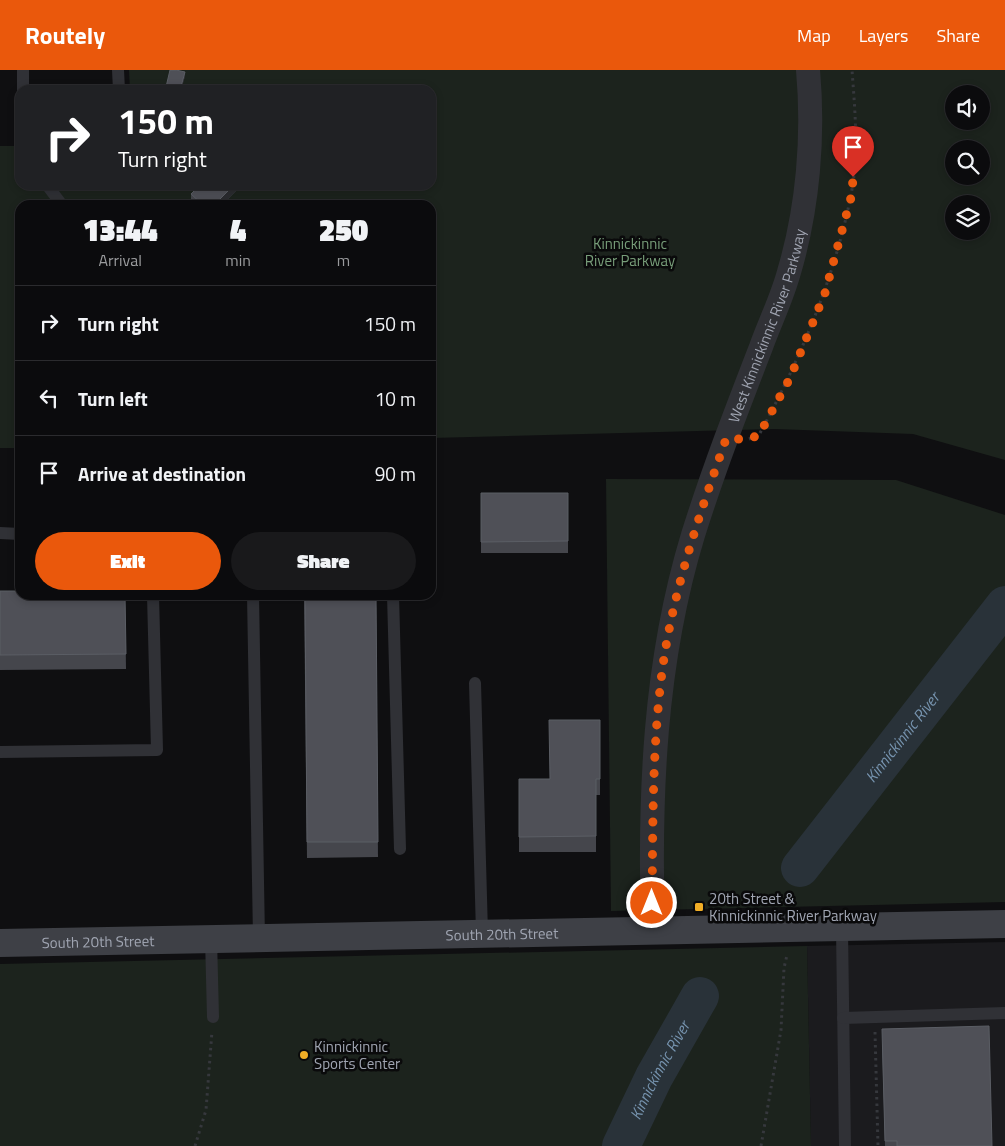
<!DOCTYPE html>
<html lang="en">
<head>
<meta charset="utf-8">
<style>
  :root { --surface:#0b0b0d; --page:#19191b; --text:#f1f3f6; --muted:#9a9b9d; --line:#2b2b2e; --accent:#ea580c }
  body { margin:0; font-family:"Titillium Web",sans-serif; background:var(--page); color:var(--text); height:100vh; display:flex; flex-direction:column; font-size:19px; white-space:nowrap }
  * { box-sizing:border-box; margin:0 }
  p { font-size:16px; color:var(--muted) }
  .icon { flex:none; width:28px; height:28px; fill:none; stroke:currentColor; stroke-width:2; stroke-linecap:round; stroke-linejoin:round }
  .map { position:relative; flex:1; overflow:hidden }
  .side { position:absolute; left:15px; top:130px; width:421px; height:400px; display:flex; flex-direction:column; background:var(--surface); border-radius:15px; box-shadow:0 2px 8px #0003,0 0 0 1px var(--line) }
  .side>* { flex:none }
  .hud { position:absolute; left:15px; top:15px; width:421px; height:105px; border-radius:15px; box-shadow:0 2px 8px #0003,0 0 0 1px var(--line); background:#202124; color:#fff; overflow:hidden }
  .controls { position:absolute; left:945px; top:15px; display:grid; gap:10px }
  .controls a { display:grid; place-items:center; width:45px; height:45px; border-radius:50%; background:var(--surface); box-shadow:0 2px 8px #0003,0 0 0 1px var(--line); font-size:25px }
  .pin { position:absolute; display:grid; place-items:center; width:42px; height:42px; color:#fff; margin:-51px -21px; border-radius:50% 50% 50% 0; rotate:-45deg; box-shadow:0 0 5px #0007 }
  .pin .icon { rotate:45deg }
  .me { position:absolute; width:55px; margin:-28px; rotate:0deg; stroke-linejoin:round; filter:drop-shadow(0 0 4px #0008) }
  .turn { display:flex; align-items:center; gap:18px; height:105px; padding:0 20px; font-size:22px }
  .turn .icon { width:65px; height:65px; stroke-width:2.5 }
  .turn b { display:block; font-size:35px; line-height:42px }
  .eta { display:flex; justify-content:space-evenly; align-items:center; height:85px; text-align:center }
  .eta b { font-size:30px; font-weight:800; line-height:35px }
  .button { display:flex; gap:10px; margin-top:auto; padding:10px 20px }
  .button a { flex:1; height:58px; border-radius:30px; background:var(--accent); color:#fff; font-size:20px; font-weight:800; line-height:58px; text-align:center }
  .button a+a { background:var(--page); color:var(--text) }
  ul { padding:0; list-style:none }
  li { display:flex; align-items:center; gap:15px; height:75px; padding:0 20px; border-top:1px solid var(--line) }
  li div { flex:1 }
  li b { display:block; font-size:19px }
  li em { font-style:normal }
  header { display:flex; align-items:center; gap:30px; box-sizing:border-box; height:70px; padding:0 25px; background:var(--accent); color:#fff }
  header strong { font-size:24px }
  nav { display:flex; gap:28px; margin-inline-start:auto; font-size:18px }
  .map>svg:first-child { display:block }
</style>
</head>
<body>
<header>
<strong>Routely</strong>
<nav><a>Map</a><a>Layers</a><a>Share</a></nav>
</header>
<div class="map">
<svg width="1005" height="1076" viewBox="0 0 1005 1076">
  <rect width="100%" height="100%" fill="#0f0f11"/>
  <polygon fill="#1b1b1e" points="1005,872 1005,1076 811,1076 807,876"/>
  <g fill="#1c231d" fill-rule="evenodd">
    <path d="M 129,0 L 1005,0 L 1005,390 L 913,364 L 775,359 L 431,368 L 431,135 L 20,135 L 20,378 L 0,378 L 0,76 L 20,76 L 20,115 L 431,115 L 431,20 L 130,20 ZM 954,24 L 981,24 L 981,51 L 954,51 ZM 954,79 L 981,79 L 981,106 L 954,106 ZM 954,134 L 981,134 L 981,161 L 954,161 Z"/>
    <polygon points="606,409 896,410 1005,445 1005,832 611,841"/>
    <polygon points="807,876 811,1076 0,1076 0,894"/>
  </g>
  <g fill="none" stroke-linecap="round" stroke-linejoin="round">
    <g stroke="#293239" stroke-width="38">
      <path id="s1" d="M 800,798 L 1005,535"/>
      <path id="s2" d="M 621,1076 L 654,1007 L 700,926"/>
    </g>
    <g stroke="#36383d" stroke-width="3" stroke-dasharray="2.5 4" stroke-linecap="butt">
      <path d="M 749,369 L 759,365 C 800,289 834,210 851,125 C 859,84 855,41 852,0"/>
      <polyline points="875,962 878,1076"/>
      <polyline points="195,1076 206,1040 212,961"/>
      <polyline points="761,1076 781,960 784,898 787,885"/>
    </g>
    <g stroke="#303136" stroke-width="12">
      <polyline points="23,0 23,20"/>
      <polyline points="118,0 119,20"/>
      <polyline points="47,115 62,135"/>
      <polyline points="0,463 20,464"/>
      <polyline points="253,525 259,868"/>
      <polyline points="393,525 400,779"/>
      <polyline points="475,613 482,863"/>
      <polyline points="0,682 157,680 153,525"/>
      <polyline points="842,859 845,1076"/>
      <polyline points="211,868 213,947"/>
      <polyline points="843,948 1005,943"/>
    </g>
    <path stroke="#303136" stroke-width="24" id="s3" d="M 653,860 C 649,727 654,593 693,465 C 713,401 737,339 761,277 C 770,252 782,228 789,202 C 808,138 814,66 808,0"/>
    <path stroke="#3e4046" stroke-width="28" id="s4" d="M 0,873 L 1005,854"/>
  </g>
  <g fill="#45464c">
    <polygon points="185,6 181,20 166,20 166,17"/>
    <polygon points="236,115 236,121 222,135 195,135 191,132 191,124"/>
    <rect x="481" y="423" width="87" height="60"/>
    <polygon points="0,521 125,525 126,599 0,600"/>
    <polygon points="304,525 376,525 378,787 307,788"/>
    <polygon points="600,650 600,725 596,725 596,782 519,782 519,709 550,709"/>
    <polygon points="882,974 992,1076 885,1076"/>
  </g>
  <g fill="#2b2c30">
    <polygon points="185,2 185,6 181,20 180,20"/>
    <polygon points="234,115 236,115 236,121 222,135 214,135"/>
  </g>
  <g fill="#4f5057" stroke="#5b5e65">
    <polygon points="170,0 176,0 185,2 180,20 177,20 166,17"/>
    <polygon points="200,115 234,115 214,135 203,135 191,124"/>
    <polygon points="481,423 568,423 568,471 481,472"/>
    <polygon points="0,521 20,521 20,525 125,525 126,584 0,585"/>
    <polygon points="305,525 376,525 378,772 307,772"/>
    <polygon points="549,650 600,650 600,709 596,709 596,766 519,767 519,709 550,709"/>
    <polygon points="989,956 992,1076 897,1076 897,1071 885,1071 882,959"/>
  </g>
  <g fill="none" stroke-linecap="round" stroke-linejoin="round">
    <path stroke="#ea580c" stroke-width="9" stroke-dasharray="0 16.2" d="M 652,833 C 653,754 652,674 663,595 C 674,518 700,443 726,369 L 749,369 L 759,365 L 790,308 L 825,223 L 852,124 L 853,107"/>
  </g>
  <g fill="#f1ae26" stroke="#0a0a0b" stroke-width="2">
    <rect x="694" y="832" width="10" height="10" rx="2.5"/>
    <circle cx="304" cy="985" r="5"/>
  </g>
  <g text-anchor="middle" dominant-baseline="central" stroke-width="5" stroke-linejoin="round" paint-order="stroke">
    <g font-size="15" fill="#779d79" stroke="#0a0a0b">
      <text x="630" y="173">Kinnickinnic<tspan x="630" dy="17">River Parkway</tspan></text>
    </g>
    <g font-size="15" fill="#a0a5b2" stroke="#0a0a0b">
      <text stroke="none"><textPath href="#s3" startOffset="621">West Kinnickinnic River Parkway</textPath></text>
      <text stroke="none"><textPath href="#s4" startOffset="502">South 20th Street</textPath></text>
      <text stroke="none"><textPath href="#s4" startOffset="98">South 20th Street</textPath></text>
    </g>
    <g font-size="15" fill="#a0a5b2" stroke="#0a0a0b" text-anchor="start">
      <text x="709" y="828">20th Street &amp;<tspan x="709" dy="17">Kinnickinnic River Parkway</tspan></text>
      <text x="314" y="976">Kinnickinnic<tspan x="314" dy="17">Sports Center</tspan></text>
    </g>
    <g font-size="16" font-style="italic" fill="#7693ae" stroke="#0a0a0b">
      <text stroke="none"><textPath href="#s1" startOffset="166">Kinnickinnic River</textPath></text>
      <text stroke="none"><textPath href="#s2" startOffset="85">Kinnickinnic River</textPath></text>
    </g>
  </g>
</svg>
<div class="controls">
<a><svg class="icon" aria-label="sound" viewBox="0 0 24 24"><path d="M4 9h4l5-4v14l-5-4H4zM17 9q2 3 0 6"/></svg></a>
<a><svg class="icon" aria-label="search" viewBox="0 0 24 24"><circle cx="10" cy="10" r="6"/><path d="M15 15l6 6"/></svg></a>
<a><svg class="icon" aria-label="layers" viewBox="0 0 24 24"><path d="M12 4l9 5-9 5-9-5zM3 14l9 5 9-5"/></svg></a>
</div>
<div class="pin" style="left:853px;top:107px;background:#d93025"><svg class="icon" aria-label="arrive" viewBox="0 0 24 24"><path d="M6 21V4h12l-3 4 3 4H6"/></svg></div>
<svg class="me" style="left:652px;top:833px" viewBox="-20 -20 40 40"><circle r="17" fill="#ea580c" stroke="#fff" stroke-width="3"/><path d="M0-11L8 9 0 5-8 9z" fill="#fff"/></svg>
<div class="hud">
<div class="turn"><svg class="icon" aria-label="right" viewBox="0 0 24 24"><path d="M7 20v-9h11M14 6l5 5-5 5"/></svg><div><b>150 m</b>Turn right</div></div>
</div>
<section class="side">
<div class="eta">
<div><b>13:44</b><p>Arrival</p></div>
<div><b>4</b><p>min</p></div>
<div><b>250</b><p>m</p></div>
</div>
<ul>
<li><svg class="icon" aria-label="right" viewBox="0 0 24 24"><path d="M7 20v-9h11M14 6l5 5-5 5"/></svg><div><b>Turn right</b></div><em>150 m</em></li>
<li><svg class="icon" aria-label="left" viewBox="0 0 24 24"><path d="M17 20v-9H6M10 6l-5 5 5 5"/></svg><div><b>Turn left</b></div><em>10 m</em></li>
<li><svg class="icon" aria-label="arrive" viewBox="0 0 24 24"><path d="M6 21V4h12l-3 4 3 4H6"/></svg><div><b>Arrive at destination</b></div><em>90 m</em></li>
</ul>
<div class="button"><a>Exit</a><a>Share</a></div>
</section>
</div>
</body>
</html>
